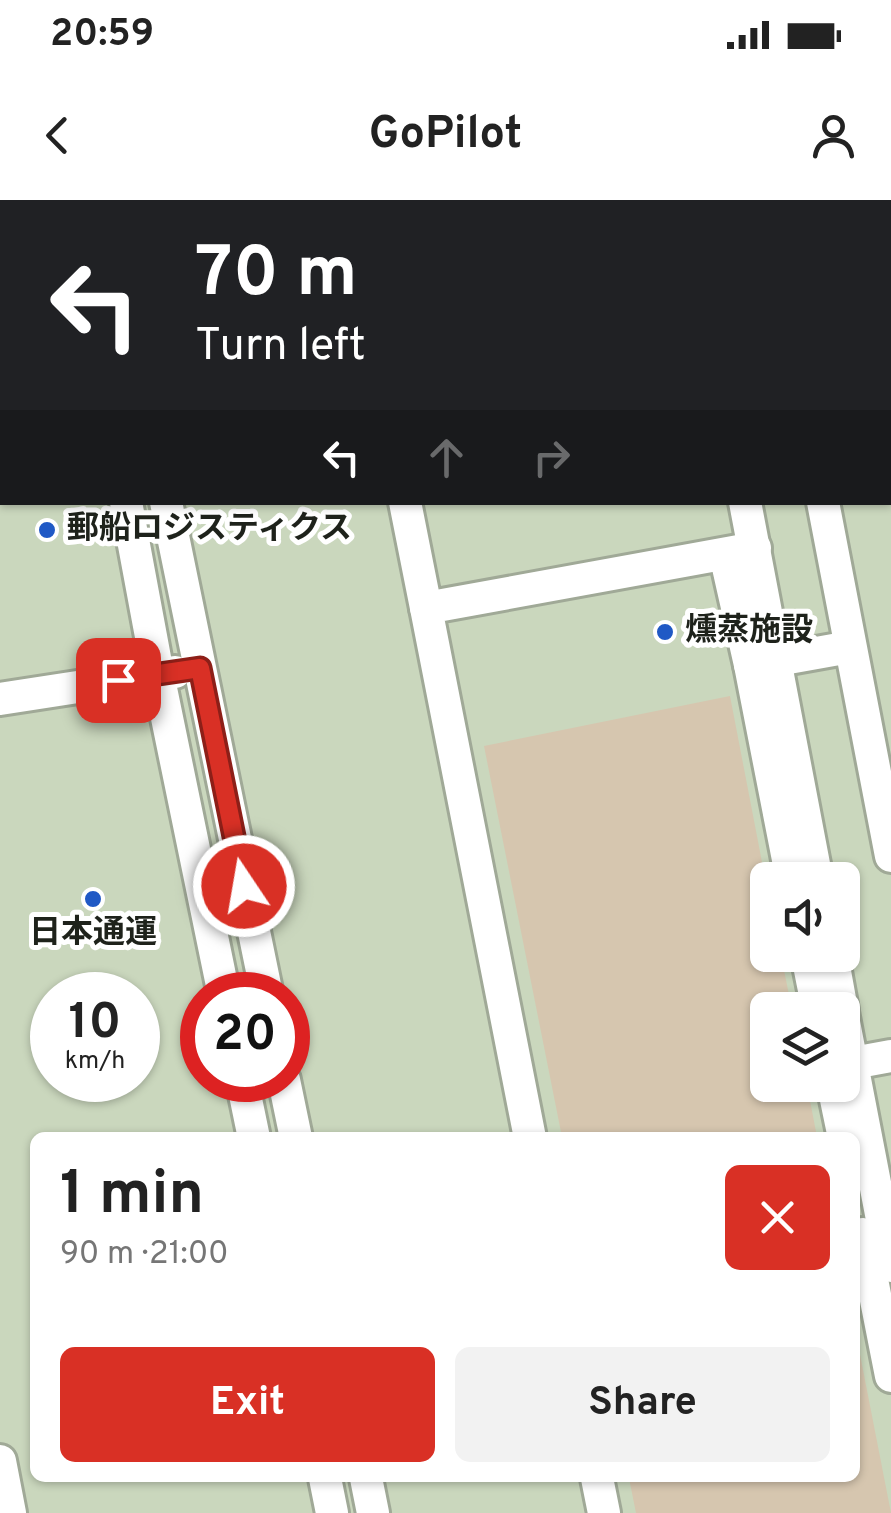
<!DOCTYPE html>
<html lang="en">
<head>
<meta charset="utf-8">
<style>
  :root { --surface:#fff; --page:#f2f2f2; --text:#222; --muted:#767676; --accent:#d93025 }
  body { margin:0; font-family:Overpass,"Noto Sans JP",sans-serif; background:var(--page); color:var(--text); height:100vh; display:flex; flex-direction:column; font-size:38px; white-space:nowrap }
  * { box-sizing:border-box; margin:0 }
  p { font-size:32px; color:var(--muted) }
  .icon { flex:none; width:55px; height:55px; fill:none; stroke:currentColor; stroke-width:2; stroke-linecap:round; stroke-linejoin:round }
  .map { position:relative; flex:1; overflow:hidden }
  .panel { position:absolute; left:30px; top:932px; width:830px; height:350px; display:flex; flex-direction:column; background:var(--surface); border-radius:15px; box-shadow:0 2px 8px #0004 }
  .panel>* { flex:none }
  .hud { position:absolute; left:0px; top:0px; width:892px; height:305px; box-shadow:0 2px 8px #0004; background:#202124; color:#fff; overflow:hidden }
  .buttons { position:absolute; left:750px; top:662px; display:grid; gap:20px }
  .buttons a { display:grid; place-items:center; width:110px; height:110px; border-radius:15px; background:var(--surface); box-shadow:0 2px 8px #0004; font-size:50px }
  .speed { position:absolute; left:30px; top:772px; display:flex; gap:20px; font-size:50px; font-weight:700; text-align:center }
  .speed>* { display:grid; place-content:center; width:130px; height:130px; border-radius:50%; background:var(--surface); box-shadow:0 2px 8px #0004; line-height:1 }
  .speed small { font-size:25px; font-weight:400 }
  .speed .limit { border:15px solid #d22; background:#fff; color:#111 }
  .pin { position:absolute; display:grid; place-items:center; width:85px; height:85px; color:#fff; margin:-42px; border-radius:20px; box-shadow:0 5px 15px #0006 }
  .me { position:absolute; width:110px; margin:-55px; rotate:348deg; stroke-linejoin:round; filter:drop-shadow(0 0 8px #0008) }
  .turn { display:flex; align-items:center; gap:35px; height:210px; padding:0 30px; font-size:45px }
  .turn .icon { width:130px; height:130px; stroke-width:2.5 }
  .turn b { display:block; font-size:70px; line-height:85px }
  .lanes { display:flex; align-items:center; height:95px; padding:0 30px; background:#0003; justify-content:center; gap:50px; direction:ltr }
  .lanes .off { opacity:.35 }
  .round { display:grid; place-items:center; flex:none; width:105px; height:105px; border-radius:15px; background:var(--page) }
  .overview { display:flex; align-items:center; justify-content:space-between; height:170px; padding:0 30px }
  h1 { font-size:60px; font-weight:700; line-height:75px }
  .primary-button { display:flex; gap:20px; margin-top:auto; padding:20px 30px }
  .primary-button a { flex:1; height:115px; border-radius:15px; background:var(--accent); color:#fff; font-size:40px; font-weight:700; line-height:115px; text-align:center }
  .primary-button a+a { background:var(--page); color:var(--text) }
  .status { display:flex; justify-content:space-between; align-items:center; height:70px; padding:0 50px; background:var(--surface); direction:ltr }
  .status svg { height:28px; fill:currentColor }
  header { display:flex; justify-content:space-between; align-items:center; height:130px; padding:0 30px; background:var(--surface); font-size:45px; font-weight:700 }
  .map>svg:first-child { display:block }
</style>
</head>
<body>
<div class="status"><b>20:59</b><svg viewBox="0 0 49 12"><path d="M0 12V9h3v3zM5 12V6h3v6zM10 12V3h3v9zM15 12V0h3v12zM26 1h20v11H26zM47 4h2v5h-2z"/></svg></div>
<header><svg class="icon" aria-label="back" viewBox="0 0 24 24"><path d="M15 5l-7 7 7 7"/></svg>GoPilot<svg class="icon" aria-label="person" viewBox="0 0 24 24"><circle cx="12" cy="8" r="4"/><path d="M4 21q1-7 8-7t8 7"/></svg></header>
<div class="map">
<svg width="891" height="1313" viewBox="0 0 891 1313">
  <rect width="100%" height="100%" fill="#d9e2cf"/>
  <path fill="#cad7bd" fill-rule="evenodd" d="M 0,0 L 891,0 L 891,1313 L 0,1313 ZM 2,2 L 890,2 L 890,302 L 2,302 ZM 768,680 L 842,680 L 842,755 L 768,755 ZM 52,795 L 138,795 L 138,880 L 52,880 ZM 202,795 L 288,795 L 288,880 L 202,880 ZM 768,810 L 842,810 L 842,885 L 768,885 ZM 35,938 L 855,938 L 855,1278 L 35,1278 Z"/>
  <g fill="#d6c6af">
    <polygon points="730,496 767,688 768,755 781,755 792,810 768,810 768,885 807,885 817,937 562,937 484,546"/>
    <polygon points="855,1129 891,1313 636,1313 629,1278 855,1278"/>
  </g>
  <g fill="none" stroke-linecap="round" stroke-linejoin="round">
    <g stroke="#a0a997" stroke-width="38">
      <g id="minor">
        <polyline points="71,0 71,2"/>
        <polyline points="104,0 105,2"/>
        <polyline points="345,0 345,2"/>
        <polyline points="677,0 678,2"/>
        <polyline points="767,0 767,2"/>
        <polyline points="126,302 158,474 224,795"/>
        <polyline points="166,302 267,795"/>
        <polyline points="405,302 426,408"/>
        <polyline points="745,302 817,680"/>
        <polyline points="823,302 891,656"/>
        <polyline points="725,354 750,465"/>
        <polyline points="0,499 175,472"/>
        <polyline points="792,680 750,465 850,447"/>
        <polyline points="807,755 818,810"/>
        <polyline points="832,755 842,810"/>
        <polyline points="842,812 891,1066"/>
        <polyline points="842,865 891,856"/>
        <polyline points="242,880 254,938"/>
        <polyline points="284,880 296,938"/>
        <polyline points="833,885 844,938"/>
        <polyline points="530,938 426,408 755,348"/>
        <polyline points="863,1034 891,1176"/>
        <polyline points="0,1261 10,1313"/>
        <polyline points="325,1278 332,1313"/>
        <polyline points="366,1278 373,1313"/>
        <polyline points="597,1278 604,1313"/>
      </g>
    </g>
    <use href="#minor" stroke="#fff" stroke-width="32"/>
  </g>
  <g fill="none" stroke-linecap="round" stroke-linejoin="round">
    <g stroke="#8d1f18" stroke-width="25">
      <polyline id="route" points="118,480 200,468 244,686"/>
    </g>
    <use href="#route" stroke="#d93025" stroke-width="18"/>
  </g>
  <g fill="#2059c5" stroke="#fff" stroke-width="4">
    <circle cx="47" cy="330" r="10"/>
    <circle cx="665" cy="432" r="10"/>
    <circle cx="93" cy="699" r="10"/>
  </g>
  <g text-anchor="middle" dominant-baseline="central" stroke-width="10" stroke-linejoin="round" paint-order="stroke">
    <g font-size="32" font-weight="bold" fill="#1e221b" stroke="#fff" text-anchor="start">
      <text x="67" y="330">郵船ロジスティクス</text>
      <text x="685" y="432">燻蒸施設</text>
      <text x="93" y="734" text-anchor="middle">日本通運</text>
    </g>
  </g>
</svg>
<div class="buttons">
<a><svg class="icon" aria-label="sound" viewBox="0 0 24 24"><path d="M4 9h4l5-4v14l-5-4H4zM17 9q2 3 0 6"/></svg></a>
<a><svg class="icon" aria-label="layers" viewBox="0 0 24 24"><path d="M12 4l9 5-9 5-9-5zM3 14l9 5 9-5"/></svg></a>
</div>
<div class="speed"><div>10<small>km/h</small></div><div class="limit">20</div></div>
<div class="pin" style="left:118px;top:480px;background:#d93025"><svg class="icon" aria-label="arrive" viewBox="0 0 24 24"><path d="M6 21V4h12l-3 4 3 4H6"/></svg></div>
<svg class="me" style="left:244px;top:686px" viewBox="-20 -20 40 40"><circle r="17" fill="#d93025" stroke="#fff" stroke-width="3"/><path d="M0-11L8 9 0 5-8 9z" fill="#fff"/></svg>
<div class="hud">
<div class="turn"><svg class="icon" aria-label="left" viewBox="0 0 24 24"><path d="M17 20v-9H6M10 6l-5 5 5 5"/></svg><div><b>70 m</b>Turn left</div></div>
<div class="lanes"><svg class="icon" aria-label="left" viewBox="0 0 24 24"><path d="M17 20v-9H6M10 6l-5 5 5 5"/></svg><svg class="icon off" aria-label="ahead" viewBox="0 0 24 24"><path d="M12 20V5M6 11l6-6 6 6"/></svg><svg class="icon off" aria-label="right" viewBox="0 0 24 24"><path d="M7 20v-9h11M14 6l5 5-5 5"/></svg></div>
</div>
<section class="panel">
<div class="overview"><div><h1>1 min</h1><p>90 m · 21:00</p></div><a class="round" style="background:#d93025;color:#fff"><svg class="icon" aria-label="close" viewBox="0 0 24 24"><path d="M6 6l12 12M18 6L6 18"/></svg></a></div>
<div class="primary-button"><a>Exit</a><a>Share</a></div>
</section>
</div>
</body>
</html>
